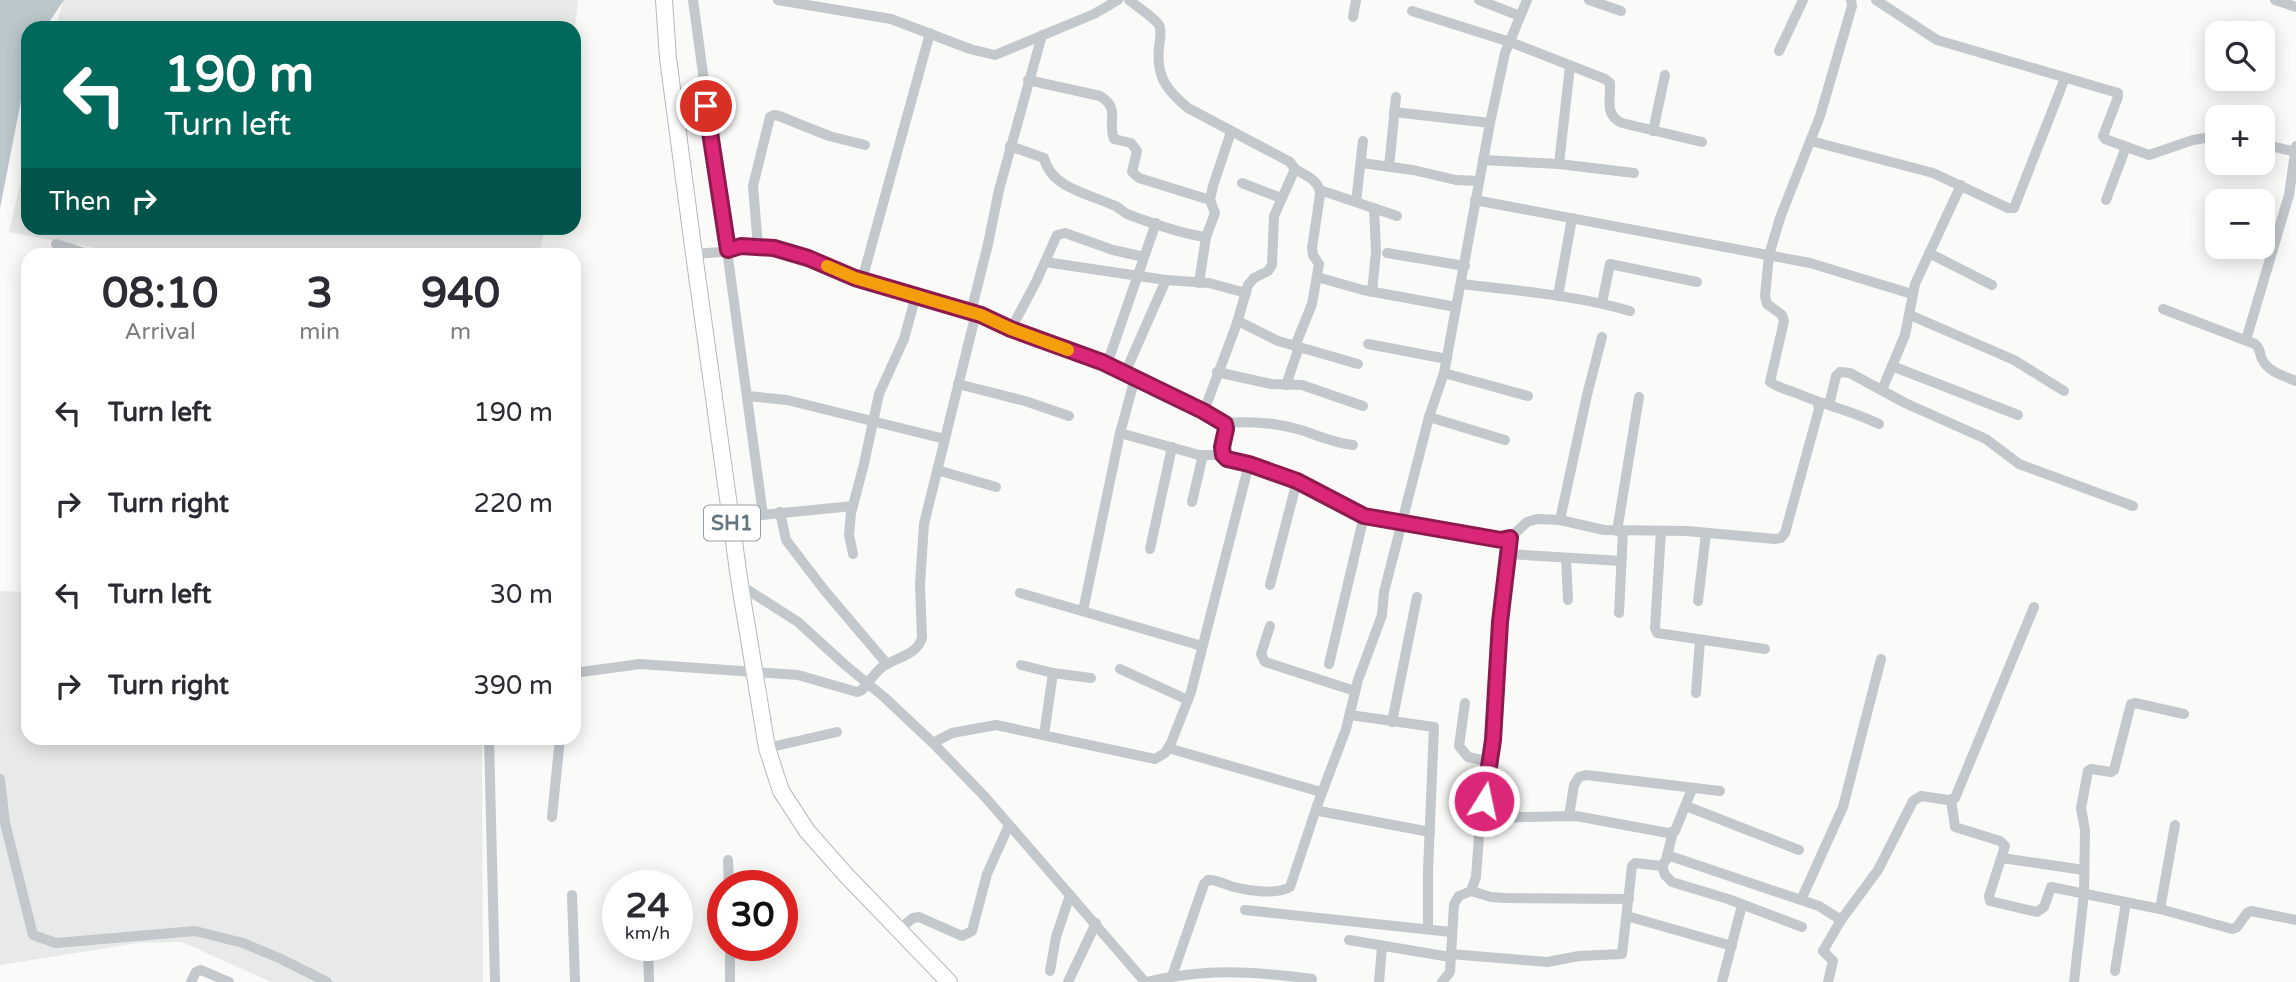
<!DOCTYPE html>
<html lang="en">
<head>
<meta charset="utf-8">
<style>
  :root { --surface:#fff; --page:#f7f7f7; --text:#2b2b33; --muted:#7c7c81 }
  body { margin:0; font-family:"Varela Round",sans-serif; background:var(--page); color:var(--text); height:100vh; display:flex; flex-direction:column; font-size:26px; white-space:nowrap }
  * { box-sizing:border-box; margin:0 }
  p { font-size:23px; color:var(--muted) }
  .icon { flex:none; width:38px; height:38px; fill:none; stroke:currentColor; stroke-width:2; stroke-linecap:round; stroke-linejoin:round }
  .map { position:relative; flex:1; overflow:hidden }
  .details { position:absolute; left:21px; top:248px; width:560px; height:497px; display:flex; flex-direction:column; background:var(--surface); border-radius:21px; box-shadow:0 4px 18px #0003 }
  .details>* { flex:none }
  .top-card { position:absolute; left:21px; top:21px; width:560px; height:214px; border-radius:21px; box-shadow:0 4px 18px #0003; background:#00695c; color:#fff; overflow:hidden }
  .tools { position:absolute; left:2205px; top:21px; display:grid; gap:14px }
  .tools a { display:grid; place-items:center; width:70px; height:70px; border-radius:14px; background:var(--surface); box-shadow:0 4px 18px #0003; font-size:35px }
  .speed { position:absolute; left:602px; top:870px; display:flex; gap:14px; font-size:35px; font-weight:700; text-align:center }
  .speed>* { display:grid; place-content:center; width:91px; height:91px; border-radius:50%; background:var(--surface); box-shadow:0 4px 18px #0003; line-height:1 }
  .speed small { font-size:18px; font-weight:400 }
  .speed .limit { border:10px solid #d22; background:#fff; color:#111 }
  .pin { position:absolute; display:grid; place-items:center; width:60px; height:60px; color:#fff; margin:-30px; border:4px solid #fff; border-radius:50%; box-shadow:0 2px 7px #0007 }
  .me { position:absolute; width:77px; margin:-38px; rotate:10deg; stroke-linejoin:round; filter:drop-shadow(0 0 5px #0008) }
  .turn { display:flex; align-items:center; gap:24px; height:147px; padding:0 28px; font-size:32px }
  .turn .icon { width:91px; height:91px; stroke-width:2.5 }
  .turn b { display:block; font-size:49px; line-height:60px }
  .then { display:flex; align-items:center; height:66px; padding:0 28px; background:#0003; gap:14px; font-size:26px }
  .eta { display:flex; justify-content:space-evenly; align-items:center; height:119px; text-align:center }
  .eta b { font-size:42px; font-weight:700; line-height:49px }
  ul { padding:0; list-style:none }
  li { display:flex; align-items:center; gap:21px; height:91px; padding:0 28px }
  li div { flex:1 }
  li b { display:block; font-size:26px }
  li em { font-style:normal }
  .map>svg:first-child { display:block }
</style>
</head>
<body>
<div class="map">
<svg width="2296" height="982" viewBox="0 0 2296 982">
  <rect width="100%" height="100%" fill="#fafaf8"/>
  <g fill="#e8e9e9">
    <polygon points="63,0 578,0 574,37 574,28 56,28"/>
    <polygon points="28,150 28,228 544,228 540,256 102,256 100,249 9,232"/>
    <polygon points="0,591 28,592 28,738 482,739 483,982 271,982 182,942 139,943 0,965"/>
  </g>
  <polygon fill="#bbc7cb" points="0,0 64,0 45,28 28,28 28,65 0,208"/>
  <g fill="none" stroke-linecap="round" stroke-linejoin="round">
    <g stroke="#b5babe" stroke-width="18">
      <polyline id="primary" points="664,0 668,58 694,254 740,585 767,748 781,791 807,831 846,875 949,982"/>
    </g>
    <g stroke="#c3c8cc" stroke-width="10">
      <polyline points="693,0 763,515"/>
      <polyline points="778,0 891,19 970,49 995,55 1094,14 1118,0"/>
      <path d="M 1129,0 C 1137,7 1153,16 1159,25 C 1162,31 1160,40 1159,47 C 1156,76 1166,90 1188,108 L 1290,162 L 1295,169 L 1274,216 L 1272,265 L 1268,271 L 1254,278 L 1248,285 L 1236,326 L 1204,411"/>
      <polyline points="1479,0 1520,16"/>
      <polyline points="1589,0 1621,11"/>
      <path d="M 1851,0 L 1852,6 L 1820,116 L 1780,218 L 1769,255 L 1765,296 L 1767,304 L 1782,315 L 1784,321 L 1770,382 C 1780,389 1790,390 1801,395 C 1827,406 1853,411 1879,424"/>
      <polyline points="1876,0 1937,40 2118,93 2118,97 2103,136 2105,139 2149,155 2193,140 2217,136"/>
      <polyline points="2275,0 2296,7"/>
      <path d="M 1412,11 L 1510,42 L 1605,79 L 1610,83 C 1611,100 1604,115 1622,123 L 1702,142"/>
      <polyline points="1353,17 1356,0"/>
      <polyline points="1779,51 1803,0"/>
      <path d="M 1028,80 L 1100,96 C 1121,109 1107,121 1114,139 L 1131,143 L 1137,151 L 1132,172 L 1139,178 L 1210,200"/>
      <polyline points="1394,112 1490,123"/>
      <polyline points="1653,131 1665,75"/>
      <polyline points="1811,141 1933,173 2008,208 2014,208 2065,78"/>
      <polyline points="2263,144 2296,152"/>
      <path d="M 1010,146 L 1044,158 C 1051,188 1089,194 1113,205 C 1119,207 1122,211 1127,214 C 1151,223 1181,234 1206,237 L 1215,213 L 1210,200 L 1213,186 L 1231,132"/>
      <polyline points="1483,160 1559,164 1634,173"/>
      <polyline points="1362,163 1413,170 1456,180 1479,181"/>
      <polyline points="1559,164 1570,66"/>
      <polyline points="1389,167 1396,97"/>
      <path d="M 1295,169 C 1306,176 1320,180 1320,195 L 1312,248 L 1313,255 L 1319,264 L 1312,304 L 1295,346"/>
      <polyline points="1242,183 1281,198"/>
      <polyline points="1320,190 1397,216"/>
      <polyline points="1475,200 1810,263 1912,294"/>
      <polyline points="2106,200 2126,147"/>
      <polyline points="1356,202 1363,141"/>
      <polyline points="56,244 94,256"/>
      <polyline points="758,247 753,186 770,117 774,115 779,116 829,136 865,145"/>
      <polyline points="1387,253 1465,266"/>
      <polyline points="1929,253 1992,285"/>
      <polyline points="694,254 721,252 741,246 774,248 808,258 855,278 981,315 1011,329 1102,362 1219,419 1225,423 1226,429 1222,447 1223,455 1227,459 1249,464 1297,481 1364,516 1501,540 1510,538 1527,522 1537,519 1560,520 1604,530 1687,531 1775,539 1781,538 1785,533 1819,409 1818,404"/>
      <polyline points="1045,262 1166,280 1125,373"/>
      <polyline points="1317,277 1363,290 1456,307"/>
      <polyline points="862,280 930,33"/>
      <polyline points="1166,280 1209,283 1246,293"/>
      <polyline points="1199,283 1206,237"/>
      <path d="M 1462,284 C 1518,291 1575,295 1630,311"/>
      <polyline points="1372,292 1376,252 1374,208"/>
      <polyline points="1558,296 1572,218"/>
      <polyline points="1602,303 1610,264 1697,282"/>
      <path d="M 2163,309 L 2255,344 C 2261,349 2259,352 2262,359 C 2268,372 2284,376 2296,381"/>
      <polyline points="971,312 988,244 999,190 1042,35"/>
      <polyline points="1910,315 2014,360 2064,391"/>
      <polyline points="1238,321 1278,341 1358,364"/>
      <polyline points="1011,329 1036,282 1057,235 1065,233 1113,250 1144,257"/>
      <polyline points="2246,340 2289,195 2296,146"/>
      <polyline points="1368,344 1447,359"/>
      <polyline points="1107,364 1156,223"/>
      <polyline points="1892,366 2018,415"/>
      <polyline points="1217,372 1271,384 1302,385 1363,406"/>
      <polyline points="1444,373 1528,396"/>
      <polyline points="958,384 1025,401 1069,416"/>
      <polyline points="1286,385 1299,347"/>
      <polyline points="1882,390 1905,335 1915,284 1961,185"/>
      <polyline points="748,396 787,400 945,439"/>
      <polyline points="1829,405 1836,376 1840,372 1850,373 1905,403 1986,439 2019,464 2133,506"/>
      <polyline points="1429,417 1505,440"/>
      <path d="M 1225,423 C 1251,421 1275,422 1301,430 C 1319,436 1334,443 1353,445"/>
      <polyline points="1120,433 1199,455 1223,455"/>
      <polyline points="937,470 996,487"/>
      <polyline points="1192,502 1203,455"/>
      <polyline points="780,512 786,540 825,591 887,664"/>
      <polyline points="731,518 853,506"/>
      <polyline points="1560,520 1587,395 1602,337"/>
      <polyline points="1617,531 1639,397"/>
      <polyline points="1661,531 1655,628 1657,633 1765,649"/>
      <polyline points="1150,549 1172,447"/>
      <polyline points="853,554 849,535 851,513 864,464 879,394 904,339 916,295"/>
      <polyline points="1508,554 1621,561"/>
      <polyline points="1566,558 1568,600"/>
      <polyline points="740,585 798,622 844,664 884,697 933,743 986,798 1145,982"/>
      <polyline points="1270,585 1297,481"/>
      <polyline points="1020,593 1202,646"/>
      <polyline points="1698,601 1706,533"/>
      <polyline points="1083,611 1120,433 1135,378"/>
      <polyline points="1619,613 1623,531"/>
      <polyline points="1270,626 1261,654 1265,662 1355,691"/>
      <polyline points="1329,664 1364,516"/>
      <polyline points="1021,665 1053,673 1091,678"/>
      <polyline points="1120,669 1188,700"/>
      <path d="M 574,673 L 640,664 L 798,675 L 857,692 L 862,690 C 868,683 874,674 881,668 C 893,658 919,655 922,637 L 920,584 L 924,524 L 976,313"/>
      <polyline points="1696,693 1700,640"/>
      <polyline points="1465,703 1459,746 1468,757 1491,762"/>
      <polyline points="1350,715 1434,727 1428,871 1428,929"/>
      <polyline points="1392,722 1417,597"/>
      <polyline points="1044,735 1053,673"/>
      <polyline points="489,738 495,982"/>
      <polyline points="933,743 952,733 996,725 1155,759 1165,753 1171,743 1191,692 1249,464"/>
      <polyline points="767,748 837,732"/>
      <polyline points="1168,748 1321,792"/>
      <polyline points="0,779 5,823 33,935 56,943 195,931 243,943 279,958 327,982"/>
      <polyline points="1951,800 1955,827 2000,841 2005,846 1989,896 1990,901 2037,912 2044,907 2051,887 2160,909 2232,929 2237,927 2247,913 2251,911 2296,920"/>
      <polyline points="1686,806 1799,850"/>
      <polyline points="1569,816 1574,785 1579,777 1586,775 1720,791"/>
      <polyline points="552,817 560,738"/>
      <polyline points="1481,818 1576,816 1668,833 1675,831 1692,789"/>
      <polyline points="1430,832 1319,811 1317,806 1346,729 1358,680 1382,615 1384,592 1429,417 1444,373 1490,123 1505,53 1527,0"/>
      <polyline points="1667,855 1819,906 1841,920"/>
      <polyline points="2002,858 2084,870"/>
      <polyline points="728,860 729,886"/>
      <polyline points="1662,866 1665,875 1672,882 1728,899 1802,927"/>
      <polyline points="1471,891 1491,897 1505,898 1629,899"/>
      <polyline points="572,895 575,982"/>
      <polyline points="1801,900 1843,807 1881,659"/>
      <polyline points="2160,909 2175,825"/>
      <polyline points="1245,910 1451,932"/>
      <polyline points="1627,916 1732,946"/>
      <polyline points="898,930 913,918 919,917 962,936 972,931 987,874 1009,825"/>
      <polyline points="1349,940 1450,957"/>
      <polyline points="648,945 649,982"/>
      <polyline points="730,945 730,982"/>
      <polyline points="1450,954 1547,962 1579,956 1622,954 1632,866 1635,863 1662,866 1666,860 1673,832"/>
      <polyline points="1050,971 1056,937 1070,895"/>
      <polyline points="2115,971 2126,902"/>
      <path d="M 1172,976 L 1204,884 L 1208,880 C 1217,879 1225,885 1234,887 C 1249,891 1276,895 1290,887 L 1317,806"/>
      <polyline points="191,982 196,972 201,970 229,982"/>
      <polyline points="1068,982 1096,923"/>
      <path d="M 1146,982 C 1206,968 1251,971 1312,979"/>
      <polyline points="1379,982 1382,947"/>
      <polyline points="1442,982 1450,972 1454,904 1459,896 1471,891 1476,877 1480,823 1494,741 1500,622 1510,538"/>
      <polyline points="1722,982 1742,905"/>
      <polyline points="1828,982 1833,961 1823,951 1841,920 1878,870 1913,801 1921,796 1948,800 1955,798 2034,607"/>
      <polyline points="2074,982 2084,894 2085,830 2081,808 2088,771 2091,769 2111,772 2114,770 2131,704 2135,703 2184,714"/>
    </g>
    <use href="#primary" stroke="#fff" stroke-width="16"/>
  </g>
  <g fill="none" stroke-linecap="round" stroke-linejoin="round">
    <g stroke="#8e194d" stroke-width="18">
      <polyline id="route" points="706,106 728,250 741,246 774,248 808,258 855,278 981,315 1011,329 1102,362 1203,411 1225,424 1226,429 1222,447 1223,455 1227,459 1249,464 1297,481 1364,516 1501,540 1510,538 1500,622 1493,740 1484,801"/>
    </g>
    <use href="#route" stroke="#db2777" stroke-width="12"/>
    <polyline stroke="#f59e0b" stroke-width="12" points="827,266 855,278 981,315 1011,329 1068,350"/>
  </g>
  <g text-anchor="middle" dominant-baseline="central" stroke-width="7" stroke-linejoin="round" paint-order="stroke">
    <rect fill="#fff" stroke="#939fa8" stroke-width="2" x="704" y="505.5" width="56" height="35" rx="5"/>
    <g font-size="21" font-weight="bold" fill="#657683">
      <text x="732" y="523">SH1</text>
    </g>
  </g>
</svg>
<div class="tools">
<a><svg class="icon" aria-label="search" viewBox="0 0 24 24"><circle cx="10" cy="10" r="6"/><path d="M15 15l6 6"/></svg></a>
<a>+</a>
<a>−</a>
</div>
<div class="speed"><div>24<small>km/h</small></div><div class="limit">30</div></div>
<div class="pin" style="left:706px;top:106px;background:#d93025"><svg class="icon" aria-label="arrive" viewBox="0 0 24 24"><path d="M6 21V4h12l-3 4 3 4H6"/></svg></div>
<svg class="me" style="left:1484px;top:801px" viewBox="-20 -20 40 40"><circle r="17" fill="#db2777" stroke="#fff" stroke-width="3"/><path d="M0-11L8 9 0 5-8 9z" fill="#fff"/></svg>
<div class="top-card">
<div class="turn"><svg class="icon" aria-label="left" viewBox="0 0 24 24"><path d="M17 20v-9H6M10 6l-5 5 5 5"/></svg><div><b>190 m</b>Turn left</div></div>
<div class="then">Then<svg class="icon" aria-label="right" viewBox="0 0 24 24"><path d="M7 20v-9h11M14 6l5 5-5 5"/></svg></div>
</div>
<section class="details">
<div class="eta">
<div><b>08:10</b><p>Arrival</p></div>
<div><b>3</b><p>min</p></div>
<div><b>940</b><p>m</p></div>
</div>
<ul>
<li><svg class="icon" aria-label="left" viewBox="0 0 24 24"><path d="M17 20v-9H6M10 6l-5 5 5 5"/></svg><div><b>Turn left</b></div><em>190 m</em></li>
<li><svg class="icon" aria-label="right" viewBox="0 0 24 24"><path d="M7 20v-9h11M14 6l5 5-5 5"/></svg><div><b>Turn right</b></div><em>220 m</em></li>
<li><svg class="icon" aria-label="left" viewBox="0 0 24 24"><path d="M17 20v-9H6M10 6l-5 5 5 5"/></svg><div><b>Turn left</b></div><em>30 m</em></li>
<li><svg class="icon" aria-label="right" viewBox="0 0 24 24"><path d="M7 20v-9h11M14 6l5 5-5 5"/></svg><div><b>Turn right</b></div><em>390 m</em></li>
</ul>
</section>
</div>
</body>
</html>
